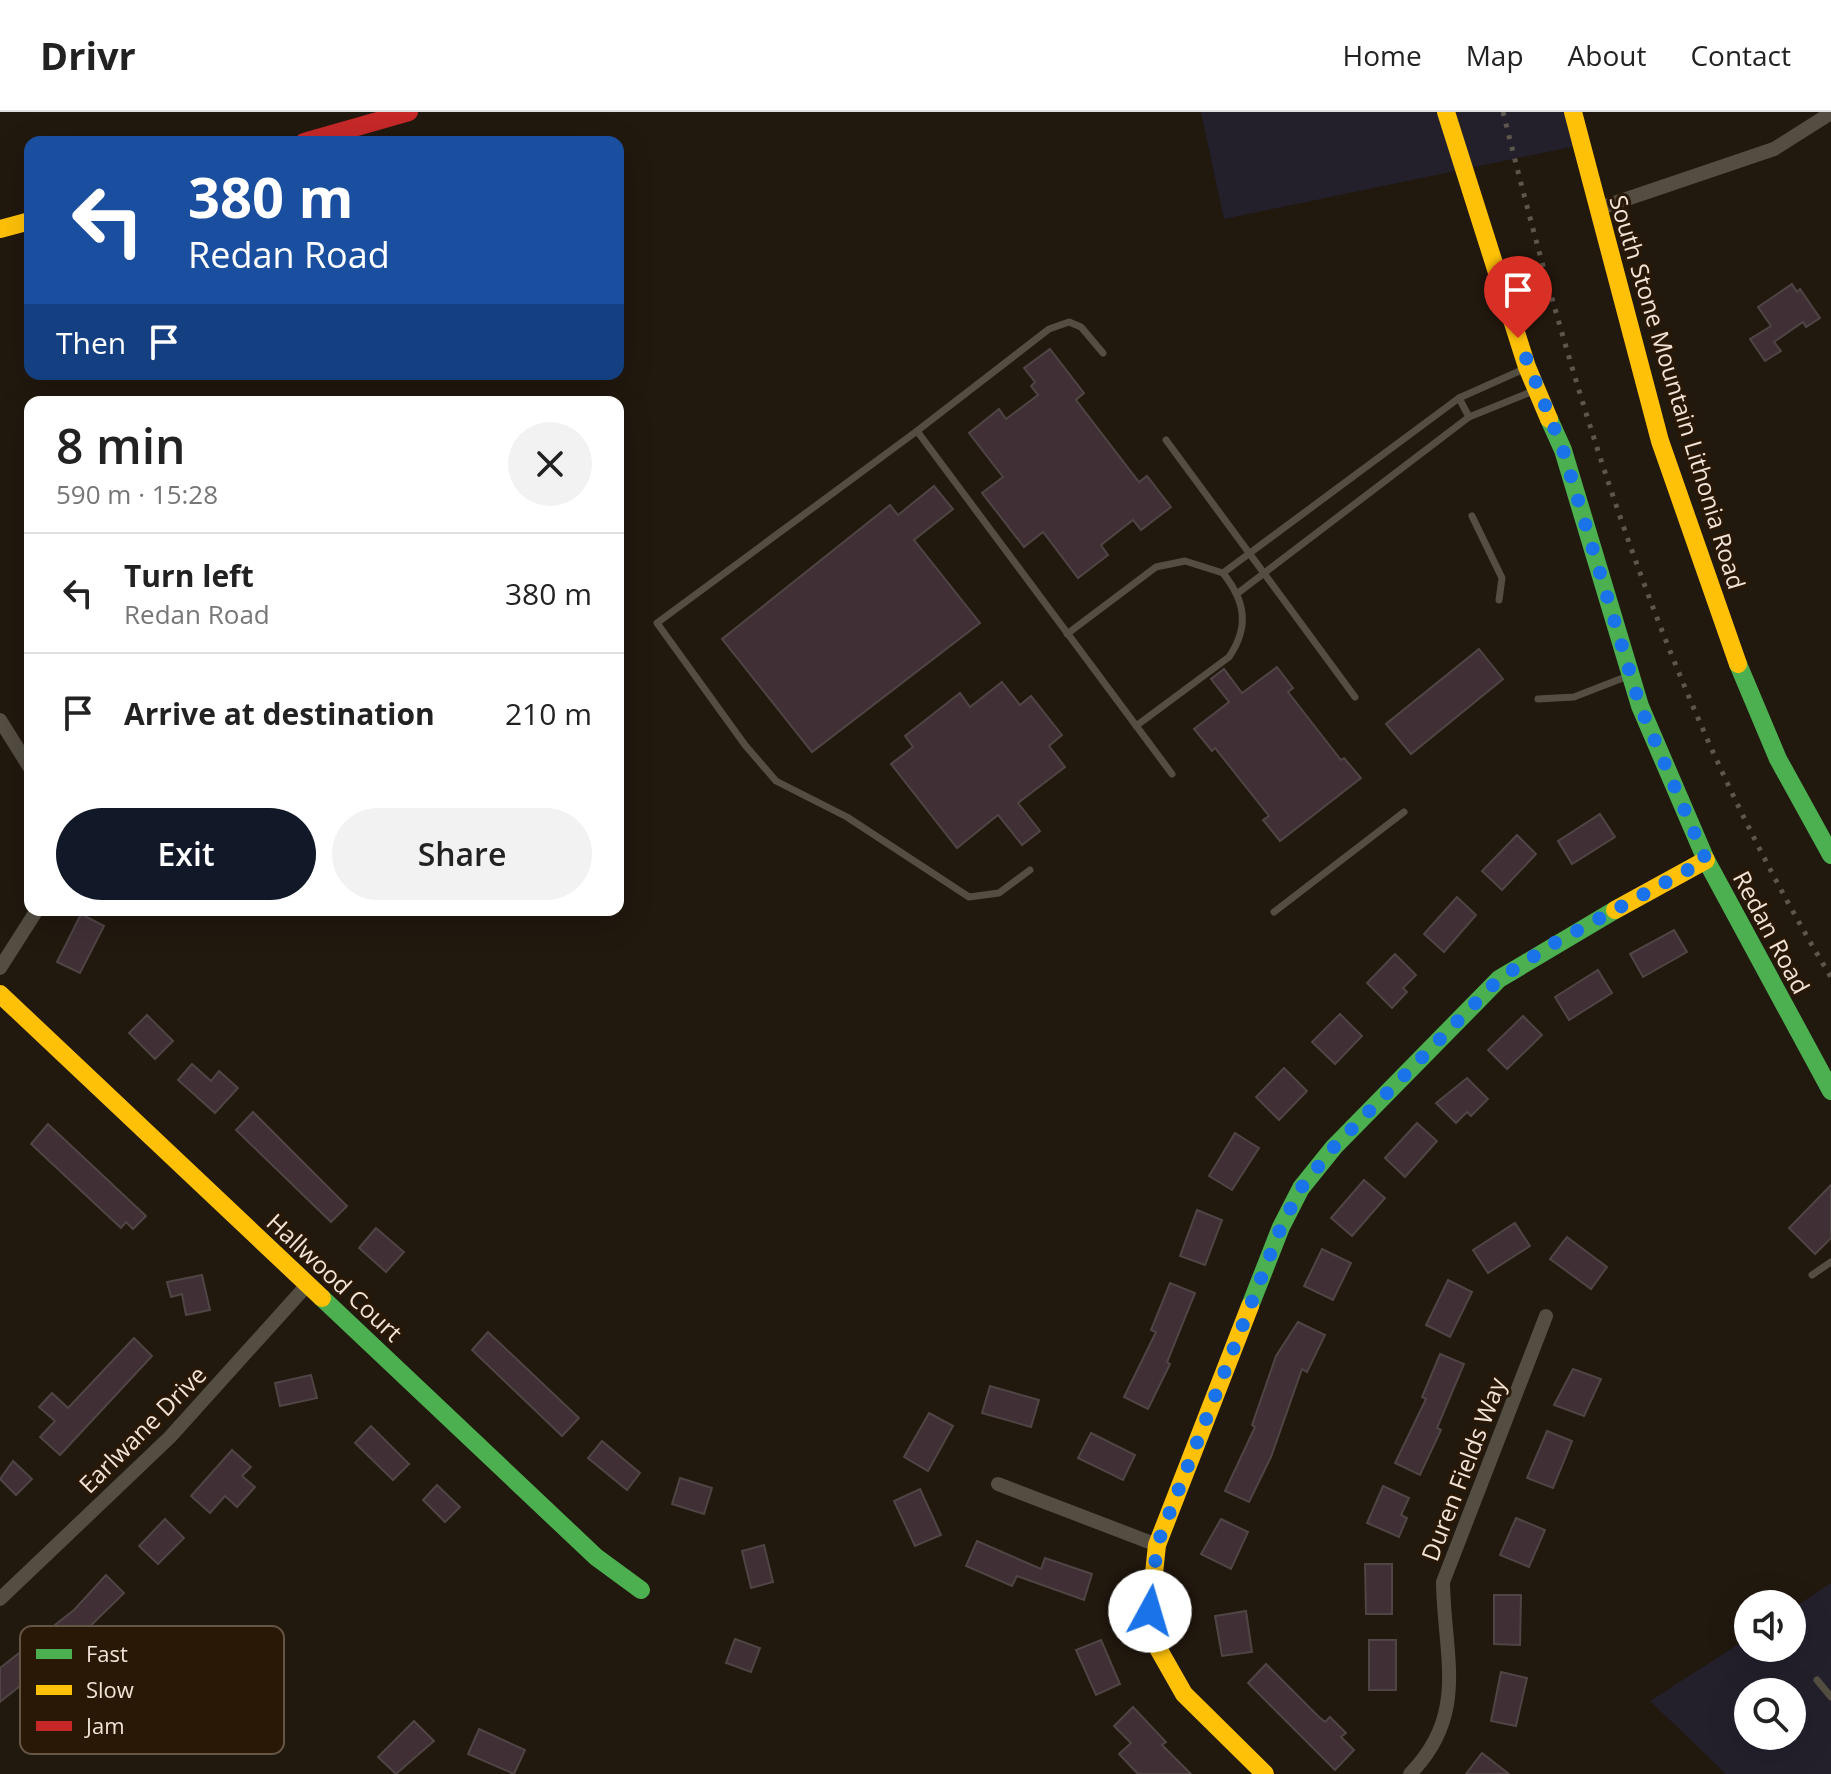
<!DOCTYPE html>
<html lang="en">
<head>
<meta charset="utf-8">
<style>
  :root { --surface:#fff; --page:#f2f2f2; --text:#222; --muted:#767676; --line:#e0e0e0; --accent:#111827 }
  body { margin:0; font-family:"Open Sans",sans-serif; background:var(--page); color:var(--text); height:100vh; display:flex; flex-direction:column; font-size:30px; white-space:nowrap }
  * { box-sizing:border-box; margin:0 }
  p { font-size:26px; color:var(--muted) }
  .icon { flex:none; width:44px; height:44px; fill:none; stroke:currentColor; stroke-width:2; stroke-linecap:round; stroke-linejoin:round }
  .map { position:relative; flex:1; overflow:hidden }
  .panel { position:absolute; left:24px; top:284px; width:600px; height:520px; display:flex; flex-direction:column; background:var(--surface); border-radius:16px; box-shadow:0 8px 32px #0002 }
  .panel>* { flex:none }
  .top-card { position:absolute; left:24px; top:24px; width:600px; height:244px; border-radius:16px; box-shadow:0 8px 32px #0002; background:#1a4fa0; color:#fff; overflow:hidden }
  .controls { position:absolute; left:1734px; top:1478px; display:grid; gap:16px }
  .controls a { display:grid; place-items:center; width:72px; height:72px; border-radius:50%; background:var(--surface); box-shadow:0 8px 32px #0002; font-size:40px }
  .pin { position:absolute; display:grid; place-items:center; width:68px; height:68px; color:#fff; margin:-82px -34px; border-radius:50% 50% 50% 0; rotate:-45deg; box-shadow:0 0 8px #0007 }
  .pin .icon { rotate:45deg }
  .me { position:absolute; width:88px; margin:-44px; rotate:6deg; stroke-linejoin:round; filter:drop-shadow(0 0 6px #0008) }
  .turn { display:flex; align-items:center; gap:28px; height:168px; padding:0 32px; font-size:36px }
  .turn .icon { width:104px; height:104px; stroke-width:2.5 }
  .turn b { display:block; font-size:56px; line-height:68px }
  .then { display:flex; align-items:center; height:76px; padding:0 32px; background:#0003; gap:16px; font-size:30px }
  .round { display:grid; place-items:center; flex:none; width:84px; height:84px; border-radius:42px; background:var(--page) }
  .overview { display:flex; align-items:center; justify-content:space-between; height:136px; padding:0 32px }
  h1 { font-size:48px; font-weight:600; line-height:60px }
  .button { display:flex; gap:16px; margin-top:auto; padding:16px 32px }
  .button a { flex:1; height:92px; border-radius:48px; background:var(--accent); color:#fff; font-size:32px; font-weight:600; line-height:92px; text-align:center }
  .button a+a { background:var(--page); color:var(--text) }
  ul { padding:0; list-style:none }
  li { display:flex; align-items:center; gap:24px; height:120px; padding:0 32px; border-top:2px solid var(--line) }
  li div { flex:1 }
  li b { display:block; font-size:30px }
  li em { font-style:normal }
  header { display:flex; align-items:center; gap:48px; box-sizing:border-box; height:112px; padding:0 40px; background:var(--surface); border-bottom:2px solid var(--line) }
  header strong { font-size:38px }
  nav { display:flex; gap:44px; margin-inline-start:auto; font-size:28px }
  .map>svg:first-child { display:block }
</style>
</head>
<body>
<header>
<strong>Drivr</strong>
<nav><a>Home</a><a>Map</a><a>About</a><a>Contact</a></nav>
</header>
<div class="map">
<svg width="1831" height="1662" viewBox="0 0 1831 1662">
  <rect width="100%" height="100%" fill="#21180e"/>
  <g fill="#23202c" fill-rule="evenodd">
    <polygon points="1201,0 1581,0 1590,31 1224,107"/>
    <path d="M 1831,1471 L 1831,1662 L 1726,1662 L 1650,1589 L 1748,1526 L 1748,1536 L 1792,1536 L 1792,1497 ZM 1748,1580 L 1792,1580 L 1792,1624 L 1748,1624 Z"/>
  </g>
  <g fill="#403036" stroke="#4e4544" stroke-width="2">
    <polygon points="1792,172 1797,180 1800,177 1820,206 1806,215 1803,210 1774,230 1781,239 1765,249 1750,227 1771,214 1758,195"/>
    <polygon points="1050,237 1084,281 1076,288 1139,370 1147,364 1171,395 1141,418 1133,408 1101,433 1108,443 1078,466 1043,420 1024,435 982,381 1003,365 969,321 999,297 1006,307 1038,283 1031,274 1035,270 1024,256"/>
    <polygon points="934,374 953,397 914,428 980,511 812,640 722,527 890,393 898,403"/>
    <polygon points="1479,537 1503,567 1411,642 1386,612"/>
    <polygon points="1277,555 1293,576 1288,580 1341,648 1344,646 1361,666 1280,729 1263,708 1269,704 1215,636 1212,639 1194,617 1229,590 1211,567 1224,557 1242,581"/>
    <polygon points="1002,570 1020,593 1031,584 1062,623 1049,634 1065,655 1018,691 1040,719 1022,733 998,703 957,736 891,652 913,635 905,624 960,581 970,595"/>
    <polygon points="1600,702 1615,725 1572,752 1558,729"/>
    <polygon points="1517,723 1536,742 1502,778 1482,759"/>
    <polygon points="1457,785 1476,803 1444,840 1424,822"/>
    <polygon points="81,802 104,814 80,861 57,850"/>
    <polygon points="1674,818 1687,840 1643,865 1630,842"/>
    <polygon points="1395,842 1416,863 1403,876 1407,880 1392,896 1367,871"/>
    <polygon points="1598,858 1612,881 1569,908 1555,885"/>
    <polygon points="1340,902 1362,924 1335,952 1312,930"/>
    <polygon points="147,903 173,929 155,947 129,921"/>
    <polygon points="1523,904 1542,923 1507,957 1488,938"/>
    <polygon points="192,952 211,969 219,959 238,976 215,1001 178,968"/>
    <polygon points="1284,956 1307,979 1279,1008 1256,985"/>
    <polygon points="1467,966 1488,987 1471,1004 1467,1000 1456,1011 1436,991"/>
    <polygon points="253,1000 347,1094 331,1110 236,1018"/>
    <polygon points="1417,1011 1437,1029 1405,1065 1385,1046"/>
    <polygon points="48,1012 146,1104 133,1117 126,1110 121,1116 31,1032"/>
    <polygon points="1235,1021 1259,1036 1232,1078 1209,1064"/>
    <polygon points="1364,1068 1385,1086 1352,1124 1331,1106"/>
    <polygon points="1831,1073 1831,1126 1815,1142 1789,1116"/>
    <polygon points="1197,1098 1222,1108 1205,1153 1180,1144"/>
    <polygon points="1515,1111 1530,1134 1488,1161 1473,1138"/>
    <polygon points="376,1116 404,1140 386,1160 359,1136"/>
    <polygon points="1567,1125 1607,1155 1591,1177 1550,1147"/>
    <polygon points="1322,1137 1351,1151 1333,1188 1304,1174"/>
    <polygon points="202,1163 210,1198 186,1203 182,1182 171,1185 167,1170"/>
    <polygon points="1448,1168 1472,1180 1450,1225 1426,1213"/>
    <polygon points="1170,1171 1195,1181 1167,1250 1170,1252 1148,1297 1124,1285 1156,1220 1151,1218"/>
    <polygon points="1298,1210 1325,1223 1307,1260 1302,1257 1271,1345 1249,1390 1225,1379 1255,1315 1252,1313 1276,1244"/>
    <polygon points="488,1220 579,1306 562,1324 472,1238"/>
    <polygon points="134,1226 152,1244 60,1343 40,1325 55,1309 39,1295 52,1281 68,1296"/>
    <polygon points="1440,1242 1464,1252 1437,1316 1441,1318 1420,1363 1395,1351 1426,1287 1422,1285"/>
    <polygon points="1573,1257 1601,1267 1584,1304 1554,1293"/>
    <polygon points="311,1263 317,1286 280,1294 275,1271"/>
    <polygon points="990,1274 1039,1288 1031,1315 982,1301"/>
    <polygon points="929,1301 953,1314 928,1359 904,1345"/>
    <polygon points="371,1314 409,1352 393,1368 355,1331"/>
    <polygon points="1547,1319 1572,1329 1553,1376 1527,1366"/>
    <polygon points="1091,1321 1135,1343 1123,1368 1078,1346"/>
    <polygon points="602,1329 640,1361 627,1378 588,1346"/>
    <polygon points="232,1338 251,1355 242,1364 255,1375 237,1395 225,1384 210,1401 191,1384"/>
    <polygon points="13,1349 32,1367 16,1383 0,1367"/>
    <polygon points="680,1366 712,1376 704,1402 672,1392"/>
    <polygon points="437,1373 460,1395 445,1410 423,1388"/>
    <polygon points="1383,1374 1409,1386 1401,1403 1407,1406 1399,1425 1367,1411"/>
    <polygon points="920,1377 941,1423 915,1434 894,1389"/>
    <polygon points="1516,1406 1545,1418 1529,1455 1500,1443"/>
    <polygon points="165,1407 184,1426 158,1452 139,1434"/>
    <polygon points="1221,1407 1248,1420 1231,1457 1201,1442"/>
    <polygon points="977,1429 1041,1457 1045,1446 1092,1462 1084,1488 1017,1464 1012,1474 966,1454"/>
    <polygon points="764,1433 773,1470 751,1476 742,1439"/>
    <polygon points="1365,1452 1392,1452 1392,1502 1366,1502"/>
    <polygon points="106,1463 124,1481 71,1533 0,1590 0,1556 74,1498"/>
    <polygon points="1494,1483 1521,1483 1520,1533 1494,1532"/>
    <polygon points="1246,1499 1252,1540 1222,1544 1215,1504"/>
    <polygon points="735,1527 760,1536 751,1560 726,1551"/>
    <polygon points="1101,1528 1120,1572 1096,1583 1076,1538"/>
    <rect x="1369" y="1528" width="27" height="50"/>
    <polygon points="1266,1552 1318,1604 1325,1610 1330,1605 1346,1621 1341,1625 1354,1638 1335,1658 1248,1571"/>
    <polygon points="1501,1560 1527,1566 1516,1614 1491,1609"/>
    <polygon points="1133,1595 1166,1630 1162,1633 1191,1662 1138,1662 1119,1642 1131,1631 1114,1614"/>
    <polygon points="414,1609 434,1629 396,1662 378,1645"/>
    <polygon points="479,1617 525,1638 514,1662 468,1642"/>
    <polygon points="1482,1641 1509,1662 1466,1662"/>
  </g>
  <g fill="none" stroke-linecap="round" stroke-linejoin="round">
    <g stroke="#534d42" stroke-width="7">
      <polyline points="1103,241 1081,215 1069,210 1049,217 917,319 1172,662"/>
      <polyline points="1459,286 1469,305"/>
      <polyline points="917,319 657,511 745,633 776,669 847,705 969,785 999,781 1030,758"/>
      <polyline points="1166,328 1355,585"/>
      <polyline points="1472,404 1502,466 1499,488"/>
      <polyline points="1238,481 1469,305 1536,278"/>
      <polyline points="1067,522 1156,455 1185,449 1223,461 1459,286 1524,257"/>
      <polyline points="1538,587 1574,585 1628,564"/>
      <path d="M 1136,614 L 1229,545 C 1250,514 1245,489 1223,461"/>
      <polyline points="1274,800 1404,700"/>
      <polyline points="1812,1163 1831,1150"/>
      <polyline points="1817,1568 1831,1585"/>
    </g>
    <g stroke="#534d42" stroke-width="14">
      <polyline points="1597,97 1774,37 1831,1"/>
      <polyline points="0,608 30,656"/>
      <polyline points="0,856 37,798"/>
      <polyline points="998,1372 1157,1433"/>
      <polyline points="0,1487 170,1325 308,1172"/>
      <path d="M 1410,1662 C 1469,1602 1444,1544 1443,1470 L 1546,1204"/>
    </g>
    <g stroke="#4caf50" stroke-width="18">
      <polyline points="1549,307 1563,338 1640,594 1706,748 1831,979"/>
      <polyline points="1738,552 1778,647 1831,743"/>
      <polyline points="322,1186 596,1445 641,1478"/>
      <polyline points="1250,1194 1281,1115 1301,1076 1334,1035 1499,867 1615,798"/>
    </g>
    <g stroke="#ffc107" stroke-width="18">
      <polyline points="1446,0 1527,255 1549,307"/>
      <polyline points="1573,0 1660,329 1738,552"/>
      <polyline points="0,117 30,109"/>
      <polyline points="1615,798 1706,748"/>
      <polyline points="0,882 322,1186"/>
      <polyline points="1250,1194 1157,1433 1150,1499 1159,1538 1184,1582 1265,1662"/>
    </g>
    <polyline stroke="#c62828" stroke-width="18" points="304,30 409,0"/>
    <path stroke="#5c564d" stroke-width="5" stroke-dasharray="4 8" stroke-linecap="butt" d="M 1503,0 C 1577,299 1670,600 1831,865"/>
  </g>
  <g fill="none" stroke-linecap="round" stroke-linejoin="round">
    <polyline stroke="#1a73e8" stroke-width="14" stroke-dasharray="0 25.2" points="1150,1499 1157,1433 1281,1115 1301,1076 1334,1035 1499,867 1551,833 1706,748 1640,594 1563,338 1518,226"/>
  </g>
  <g text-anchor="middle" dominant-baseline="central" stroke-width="6" stroke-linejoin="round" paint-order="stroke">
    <g font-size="24" fill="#f0e3d8" stroke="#291806">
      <text transform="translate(1678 280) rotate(73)">South Stone Mountain Lithonia Road</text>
      <text transform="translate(1772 820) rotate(62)">Redan Road</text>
      <text transform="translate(335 1165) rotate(43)">Hallwood Court</text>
      <text transform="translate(142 1317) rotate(-45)">Earlwane Drive</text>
      <text transform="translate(1463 1357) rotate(-69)">Duren Fields Way</text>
    </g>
  </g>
  <rect x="20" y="1514" width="264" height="128" rx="12" fill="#291806" stroke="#655545" stroke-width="2"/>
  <rect x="36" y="1537" width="36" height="10" fill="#4caf50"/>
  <rect x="36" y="1573" width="36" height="10" fill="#ffc107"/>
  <rect x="36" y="1609" width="36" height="10" fill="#c62828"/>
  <g font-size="22" fill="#f0e3d8">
    <text x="86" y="1550">Fast</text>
    <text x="86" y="1586">Slow</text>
    <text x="86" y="1622">Jam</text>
  </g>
</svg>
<div class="controls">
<a><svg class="icon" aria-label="sound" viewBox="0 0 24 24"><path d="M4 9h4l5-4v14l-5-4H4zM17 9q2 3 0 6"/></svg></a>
<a><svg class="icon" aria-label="search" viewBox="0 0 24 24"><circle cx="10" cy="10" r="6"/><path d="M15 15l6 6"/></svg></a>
</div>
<div class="pin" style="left:1518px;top:226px;background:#d93025"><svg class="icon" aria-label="arrive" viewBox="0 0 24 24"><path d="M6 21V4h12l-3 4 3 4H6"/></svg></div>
<svg class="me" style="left:1150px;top:1499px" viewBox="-20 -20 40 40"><circle r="19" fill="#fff"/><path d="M0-13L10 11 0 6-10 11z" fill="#1a73e8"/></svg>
<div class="top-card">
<div class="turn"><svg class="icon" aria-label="left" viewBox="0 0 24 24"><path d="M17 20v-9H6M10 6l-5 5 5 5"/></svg><div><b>380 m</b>Redan Road</div></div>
<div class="then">Then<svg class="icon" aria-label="arrive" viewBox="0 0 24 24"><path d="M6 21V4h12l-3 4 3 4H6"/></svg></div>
</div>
<section class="panel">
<div class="overview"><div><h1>8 min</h1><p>590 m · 15:28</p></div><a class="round"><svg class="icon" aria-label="close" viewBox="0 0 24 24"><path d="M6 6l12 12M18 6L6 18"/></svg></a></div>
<ul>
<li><svg class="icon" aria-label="left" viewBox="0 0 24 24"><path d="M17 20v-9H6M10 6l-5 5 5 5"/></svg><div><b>Turn left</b><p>Redan Road</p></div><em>380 m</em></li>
<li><svg class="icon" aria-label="arrive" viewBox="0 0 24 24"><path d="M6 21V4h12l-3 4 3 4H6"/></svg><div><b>Arrive at destination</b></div><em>210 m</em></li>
</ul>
<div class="button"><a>Exit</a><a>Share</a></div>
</section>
</div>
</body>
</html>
